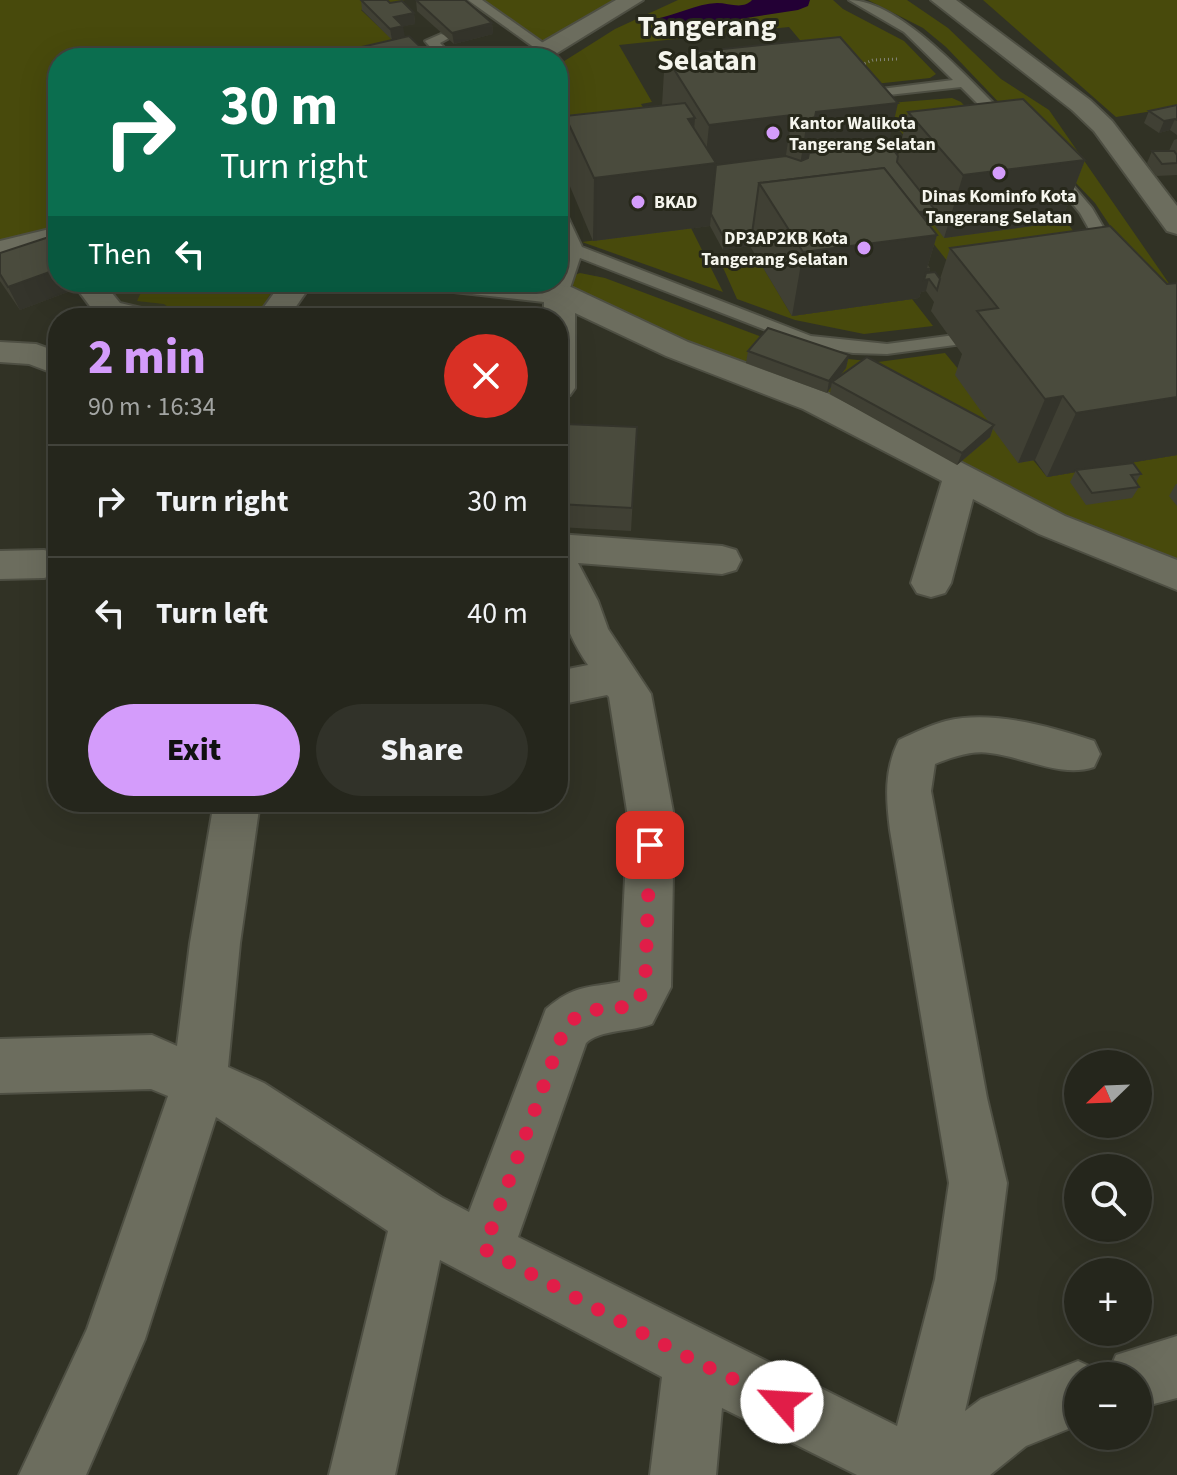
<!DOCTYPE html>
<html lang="en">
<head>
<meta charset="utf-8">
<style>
  :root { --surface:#25261c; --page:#313229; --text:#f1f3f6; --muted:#a3a5a3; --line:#42433b; --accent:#d49cfb }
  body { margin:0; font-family:"Source Sans 3",sans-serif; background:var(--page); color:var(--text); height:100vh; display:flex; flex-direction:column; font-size:30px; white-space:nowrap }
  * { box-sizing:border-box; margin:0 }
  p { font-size:26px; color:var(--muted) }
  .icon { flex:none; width:44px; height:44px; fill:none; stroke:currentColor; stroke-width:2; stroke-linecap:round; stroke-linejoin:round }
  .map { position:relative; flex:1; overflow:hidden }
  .side { position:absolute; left:48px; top:308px; width:520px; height:504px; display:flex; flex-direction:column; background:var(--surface); border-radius:32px; box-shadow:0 8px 32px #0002,0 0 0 2px var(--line) }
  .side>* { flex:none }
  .hud { position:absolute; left:48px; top:48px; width:520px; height:244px; border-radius:32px; box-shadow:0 8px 32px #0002,0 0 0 2px var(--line); background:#0b6e4f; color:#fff; overflow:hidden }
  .needle { width:52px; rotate:247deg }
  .fabs { position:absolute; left:1064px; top:1050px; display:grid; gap:16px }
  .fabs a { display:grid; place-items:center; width:88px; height:88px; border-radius:50%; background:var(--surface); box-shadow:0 8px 32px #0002,0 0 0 2px var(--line); font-size:40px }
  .pin { position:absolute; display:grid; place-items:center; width:68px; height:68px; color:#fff; margin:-34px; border-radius:16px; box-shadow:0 4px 12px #0006 }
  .me { position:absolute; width:88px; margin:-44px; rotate:296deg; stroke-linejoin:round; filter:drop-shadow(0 0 6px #0008) }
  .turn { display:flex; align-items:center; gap:28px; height:168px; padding:0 40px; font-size:36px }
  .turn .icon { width:104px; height:104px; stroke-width:2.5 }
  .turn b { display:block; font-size:56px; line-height:68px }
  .then { display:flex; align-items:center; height:76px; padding:0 40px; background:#0003; gap:16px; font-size:30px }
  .round { display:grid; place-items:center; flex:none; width:84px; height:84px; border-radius:42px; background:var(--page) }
  .headline { display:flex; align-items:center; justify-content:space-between; height:136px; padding:0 40px }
  h1 { font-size:48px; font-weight:800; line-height:60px; color:var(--accent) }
  .button { display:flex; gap:16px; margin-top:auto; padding:16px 40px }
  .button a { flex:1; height:92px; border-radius:48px; background:var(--accent); color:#111; font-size:32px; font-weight:800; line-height:92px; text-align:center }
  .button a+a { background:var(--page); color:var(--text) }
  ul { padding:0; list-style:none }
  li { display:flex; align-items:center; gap:24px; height:112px; padding:0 40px; border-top:2px solid var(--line) }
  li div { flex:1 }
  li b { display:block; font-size:30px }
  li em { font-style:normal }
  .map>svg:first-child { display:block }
</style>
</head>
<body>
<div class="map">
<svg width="1177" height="1475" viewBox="0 0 1177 1475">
  <rect width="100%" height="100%" fill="#313225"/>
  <polygon fill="#383a25" points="96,282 280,282 260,316 255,318 169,318 113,302"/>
  <g fill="#484a0c">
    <polygon points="0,0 405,0 361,10 411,57 58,58 58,227 0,241"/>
    <polygon points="465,0 620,0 542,50"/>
    <polygon points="678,0 833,0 843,9 904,41 936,74 930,78 847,87 825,70 789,27 619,45 652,102 641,104 644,109 558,120 558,65 615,29"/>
    <polygon points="868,0 907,0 948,28 1001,79 1049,110 1177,295 1150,286 1095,203 946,47 923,28"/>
    <polygon points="983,0 1177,0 1177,107 1116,117"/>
    <polygon points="952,98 961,102 1005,149 903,163 896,155 918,152 884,112 889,103"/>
    <polygon points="1039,185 1083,244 948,262 918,224 932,222"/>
    <polygon points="691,228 723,292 582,242"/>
    <polygon points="755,254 792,316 912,299 933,326 864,334 795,320 737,299 721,263 727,257"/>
    <polygon points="580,273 605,278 762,337 848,359 878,362 945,353 1047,477 1177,455 1177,566 1122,545 643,328 570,287 571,276"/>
    <polygon points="146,282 277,282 261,310 251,318 182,318 164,304 137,301"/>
  </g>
  <path fill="#230035" d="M 752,0 L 810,0 L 808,6 L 798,10 L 675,29 L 658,28 L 651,23 L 655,19 C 676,15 696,4 717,3 C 729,3 743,10 752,0 Z"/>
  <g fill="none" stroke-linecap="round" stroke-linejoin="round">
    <g stroke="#4e4f43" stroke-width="4">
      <g id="lane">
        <polygon points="468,0 482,0 553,50 542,53"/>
        <path d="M 849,0 C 901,0 974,85 1011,121 L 1011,127 L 1001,127 L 961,87 L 852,99 L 852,93 L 857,92 L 953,80 L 904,32 Z"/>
        <polygon points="441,34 451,37 440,43 454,58 440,58 425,41"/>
        <polygon points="1052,166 1057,167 1092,208 1119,254 1117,257 1105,257 1080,213 1045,170"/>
        <polygon points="558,208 566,213 582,247 811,336 887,344 985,331 994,336 985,341 887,354 853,353 807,346 580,258 568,294 560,299 554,298 552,294 567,250 558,230"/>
      </g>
    </g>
    <g stroke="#4e4f43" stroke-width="4">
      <g id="street">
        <polygon points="931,0 956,0 1090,100 1112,121 1177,206 1177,234 1167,231 1094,131 1072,110"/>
        <polygon points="72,282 103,282 120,303 154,311 159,318 98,317"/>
        <polygon points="282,282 313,282 288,318 256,318"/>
        <polygon points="430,282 534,282 571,287 688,342 827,393 1065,516 1177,560 1177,590 1039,534 973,499 951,583 945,593 931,597 917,593 911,583 942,481 803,409 666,356 575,313 575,388 570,395 558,399 558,318 544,318 544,302 445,291 434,288"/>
        <polygon points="0,342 36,344 58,352 58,375 29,364 0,362"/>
        <path d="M 558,426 L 570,429 C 578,441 578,459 571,471 L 558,475 Z"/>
        <path d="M 558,534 L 722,546 L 736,550 L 741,560 L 736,570 L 722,574 L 578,563 L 598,601 L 608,629 L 651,694 L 674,817 L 671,987 L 652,1024 C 631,1032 601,1029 586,1043 L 518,1237 L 897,1426 L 935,1279 L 949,1183 L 890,830 C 886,798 884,770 899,740 C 914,733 930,725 946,721 C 992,710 1049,726 1094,741 L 1100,754 L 1094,767 C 1061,778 1024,757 990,753 C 972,750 952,757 935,764 L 931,791 L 987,1098 L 1007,1183 L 995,1279 L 965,1411 L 981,1399 L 1078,1361 L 1100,1371 L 1103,1376 L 1078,1376 L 1078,1425 L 1026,1446 L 990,1475 L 857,1475 L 722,1408 L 716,1475 L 650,1475 L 662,1377 L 440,1260 L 395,1475 L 329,1475 L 388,1231 L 216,1117 L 145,1339 L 86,1475 L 19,1475 L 87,1329 L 168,1096 L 151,1089 L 0,1093 L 0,1039 L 152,1035 L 177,1046 L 190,943 L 214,802 L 260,802 L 240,943 L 228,1067 L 264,1083 L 441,1197 L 469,1212 L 546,1009 C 574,985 587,988 620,982 L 628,817 L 609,697 L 607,695 L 558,705 L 558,671 L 588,665 C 555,616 558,591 558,534 Z"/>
        <polygon points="44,550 58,554 58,574 44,578 0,579 0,551"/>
        <polygon points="1177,1336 1177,1398 1138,1408 1138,1376 1107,1376 1116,1355"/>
      </g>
    </g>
    <g stroke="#4e4f43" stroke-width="4">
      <g id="secondary">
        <polygon points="616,0 643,0 549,58 520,58 524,53"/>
        <polygon points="58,227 58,245 0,259 0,241"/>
      </g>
    </g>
    <polyline stroke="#838479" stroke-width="3" stroke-dasharray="1 3" stroke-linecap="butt" points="861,65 873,60 898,59"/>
    <use href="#lane" fill="#6c6d5e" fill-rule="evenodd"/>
    <use href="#street" fill="#6c6d5e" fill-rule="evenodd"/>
    <use href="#secondary" fill="#6c6d5e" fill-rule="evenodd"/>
  </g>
  <g fill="#404034">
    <polygon points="361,0 390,3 414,13 415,24 403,26 392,40 362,10"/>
    <polygon points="416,0 492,23 493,34 454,44 417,11"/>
    <polygon points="665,55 889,144 898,156 908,112 1085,160 1061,222 944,238 932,222 928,223 937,235 928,265 930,268 929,273 940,279 950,248 1167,284 1177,283 1177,455 1114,465 1141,474 1136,482 1139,487 1132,498 1086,505 1070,482 1075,472 1047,477 1035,460 1018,463 993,429 990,437 957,465 830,394 831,387 827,393 746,363 748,351 849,355 846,368 839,377 988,421 955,375 962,354 931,311 934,302 926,291 921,292 919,298 792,316 750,246 723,250 710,226 593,241 566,177 565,116 662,105"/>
    <polygon points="1177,105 1177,135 1170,130 1159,133 1144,123 1149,111"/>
    <polygon points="1177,139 1177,175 1156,176 1147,163 1152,151 1169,151 1174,140"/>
    <polygon points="0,253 58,282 78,282 81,287 20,310 0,281"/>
    <polygon points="637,427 631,531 558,527 558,483"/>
    <polygon points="1176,484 1177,484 1177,506 1169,496"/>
  </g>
  <g fill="#34342b">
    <polygon points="414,13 415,24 395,28 394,17"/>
    <polygon points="492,23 493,34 454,44 452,33"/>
    <polygon points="403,26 405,37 392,40 390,29"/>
    <polygon points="898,103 886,156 799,172 807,120 816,112"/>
    <polygon points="792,115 784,168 715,176 710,226 593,241 594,178 688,119 695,118 691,166 705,165 709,125"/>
    <polygon points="1175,119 1170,130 1159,133 1164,121"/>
    <polygon points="1085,160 1061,222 944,238 963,175"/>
    <polygon points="935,210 932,222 880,229 788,229"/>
    <polygon points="752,234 750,246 723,250 724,238"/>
    <polygon points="937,235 927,268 930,268 927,280 929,279 926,291 921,292 919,298 792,316 803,252"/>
    <polygon points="58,269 58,282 78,282 81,287 20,310 8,287"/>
    <polygon points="849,355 846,368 834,383 832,382 831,387 827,393 829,381"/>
    <polygon points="1063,396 1035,460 1018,463 1045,399"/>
    <polygon points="1177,397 1177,455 1077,471 1076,470 1075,472 1047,477 1076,413"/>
    <polygon points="994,425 990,437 957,465 962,453"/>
  </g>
  <g fill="#4a4b3d" stroke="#34342b" stroke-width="2">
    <polygon points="361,0 387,0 390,3 402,1 414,13 394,17 403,26 390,29"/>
    <polygon points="416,0 465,0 492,23 452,33"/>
    <polygon points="409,36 432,58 314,58"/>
    <polygon points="840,37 898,103 816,112 815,117 807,120 792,115 709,125 665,55"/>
    <polygon points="1023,99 1085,160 963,175 908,112"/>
    <polygon points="685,103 695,118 688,119 716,163 594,178 565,116"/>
    <polygon points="1177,105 1177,120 1175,119 1164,121 1149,111"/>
    <polygon points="889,144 898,156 897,162 935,210 919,212 884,168 759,183 752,234 724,238 711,214 716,165 786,156 801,161 808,158 809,153"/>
    <polygon points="1152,151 1174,151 1177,155 1177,163 1162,164"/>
    <polygon points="884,168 937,235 803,252 759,183"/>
    <polygon points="1110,226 1167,284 1177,283 1177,397 1076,413 1063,396 1045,399 977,311 998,308 950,248"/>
    <polygon points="49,237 58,249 58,269 8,287 0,274 0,253"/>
    <polygon points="935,272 940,279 937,290 929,279 924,280 926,273"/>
    <polygon points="768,328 849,355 829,381 748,351"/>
    <polygon points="867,357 994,425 962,453 832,382"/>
    <polygon points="565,424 637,427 632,508 558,504 558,483"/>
    <polygon points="1133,463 1141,474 1131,475 1139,487 1092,493 1076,470"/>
  </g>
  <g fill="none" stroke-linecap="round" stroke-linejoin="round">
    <polyline stroke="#e11d48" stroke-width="14" stroke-dasharray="0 25.2" points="650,845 645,987 634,1006 583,1011 565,1027 484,1249 695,1361 782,1402"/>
  </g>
  <g fill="#d49cfb" stroke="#27281b" stroke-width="3">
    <circle cx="773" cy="133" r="8"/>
    <circle cx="999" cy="173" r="8"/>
    <circle cx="638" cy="202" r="8"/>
    <circle cx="864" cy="248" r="8"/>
  </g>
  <g text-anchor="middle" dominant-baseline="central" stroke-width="6" stroke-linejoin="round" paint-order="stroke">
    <g font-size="18" font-weight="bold" fill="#f5f5ed" stroke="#27281b" text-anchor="start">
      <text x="789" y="123">Kantor Walikota<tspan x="789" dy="21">Tangerang Selatan</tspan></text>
      <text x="999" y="196" text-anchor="middle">Dinas Kominfo Kota<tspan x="999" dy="21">Tangerang Selatan</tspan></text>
      <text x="654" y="202">BKAD</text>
      <text x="848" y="238" text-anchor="end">DP3AP2KB Kota<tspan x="848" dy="21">Tangerang Selatan</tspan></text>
    </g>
    <g font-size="30" font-weight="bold" fill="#f5f5ed" stroke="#27281b">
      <text x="707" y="26">Tangerang<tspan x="707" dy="34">Selatan</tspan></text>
    </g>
  </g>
</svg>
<div class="fabs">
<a><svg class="needle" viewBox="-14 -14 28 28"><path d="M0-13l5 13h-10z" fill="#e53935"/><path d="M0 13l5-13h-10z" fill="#a3a5a3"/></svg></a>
<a><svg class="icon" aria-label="search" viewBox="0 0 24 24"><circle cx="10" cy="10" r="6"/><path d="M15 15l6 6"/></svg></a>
<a>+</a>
<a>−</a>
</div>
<div class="pin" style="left:650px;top:845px;background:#d93025"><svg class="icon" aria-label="arrive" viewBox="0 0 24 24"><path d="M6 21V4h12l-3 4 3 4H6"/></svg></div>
<svg class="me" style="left:782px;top:1402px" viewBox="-20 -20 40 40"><circle r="19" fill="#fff"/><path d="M0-13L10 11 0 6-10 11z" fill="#e11d48"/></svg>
<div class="hud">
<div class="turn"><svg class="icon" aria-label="right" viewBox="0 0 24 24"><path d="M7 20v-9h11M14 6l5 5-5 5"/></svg><div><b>30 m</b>Turn right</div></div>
<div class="then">Then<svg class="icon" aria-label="left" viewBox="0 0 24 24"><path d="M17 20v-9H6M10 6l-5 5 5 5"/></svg></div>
</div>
<section class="side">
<div class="headline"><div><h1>2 min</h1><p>90 m · 16:34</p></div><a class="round" style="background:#d93025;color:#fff"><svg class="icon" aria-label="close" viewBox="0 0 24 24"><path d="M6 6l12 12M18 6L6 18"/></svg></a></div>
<ul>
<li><svg class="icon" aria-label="right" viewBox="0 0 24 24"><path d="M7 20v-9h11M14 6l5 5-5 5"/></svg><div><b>Turn right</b></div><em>30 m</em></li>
<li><svg class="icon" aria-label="left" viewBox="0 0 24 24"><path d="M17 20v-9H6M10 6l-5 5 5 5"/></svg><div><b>Turn left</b></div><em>40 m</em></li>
</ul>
<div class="button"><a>Exit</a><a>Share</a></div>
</section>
</div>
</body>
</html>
